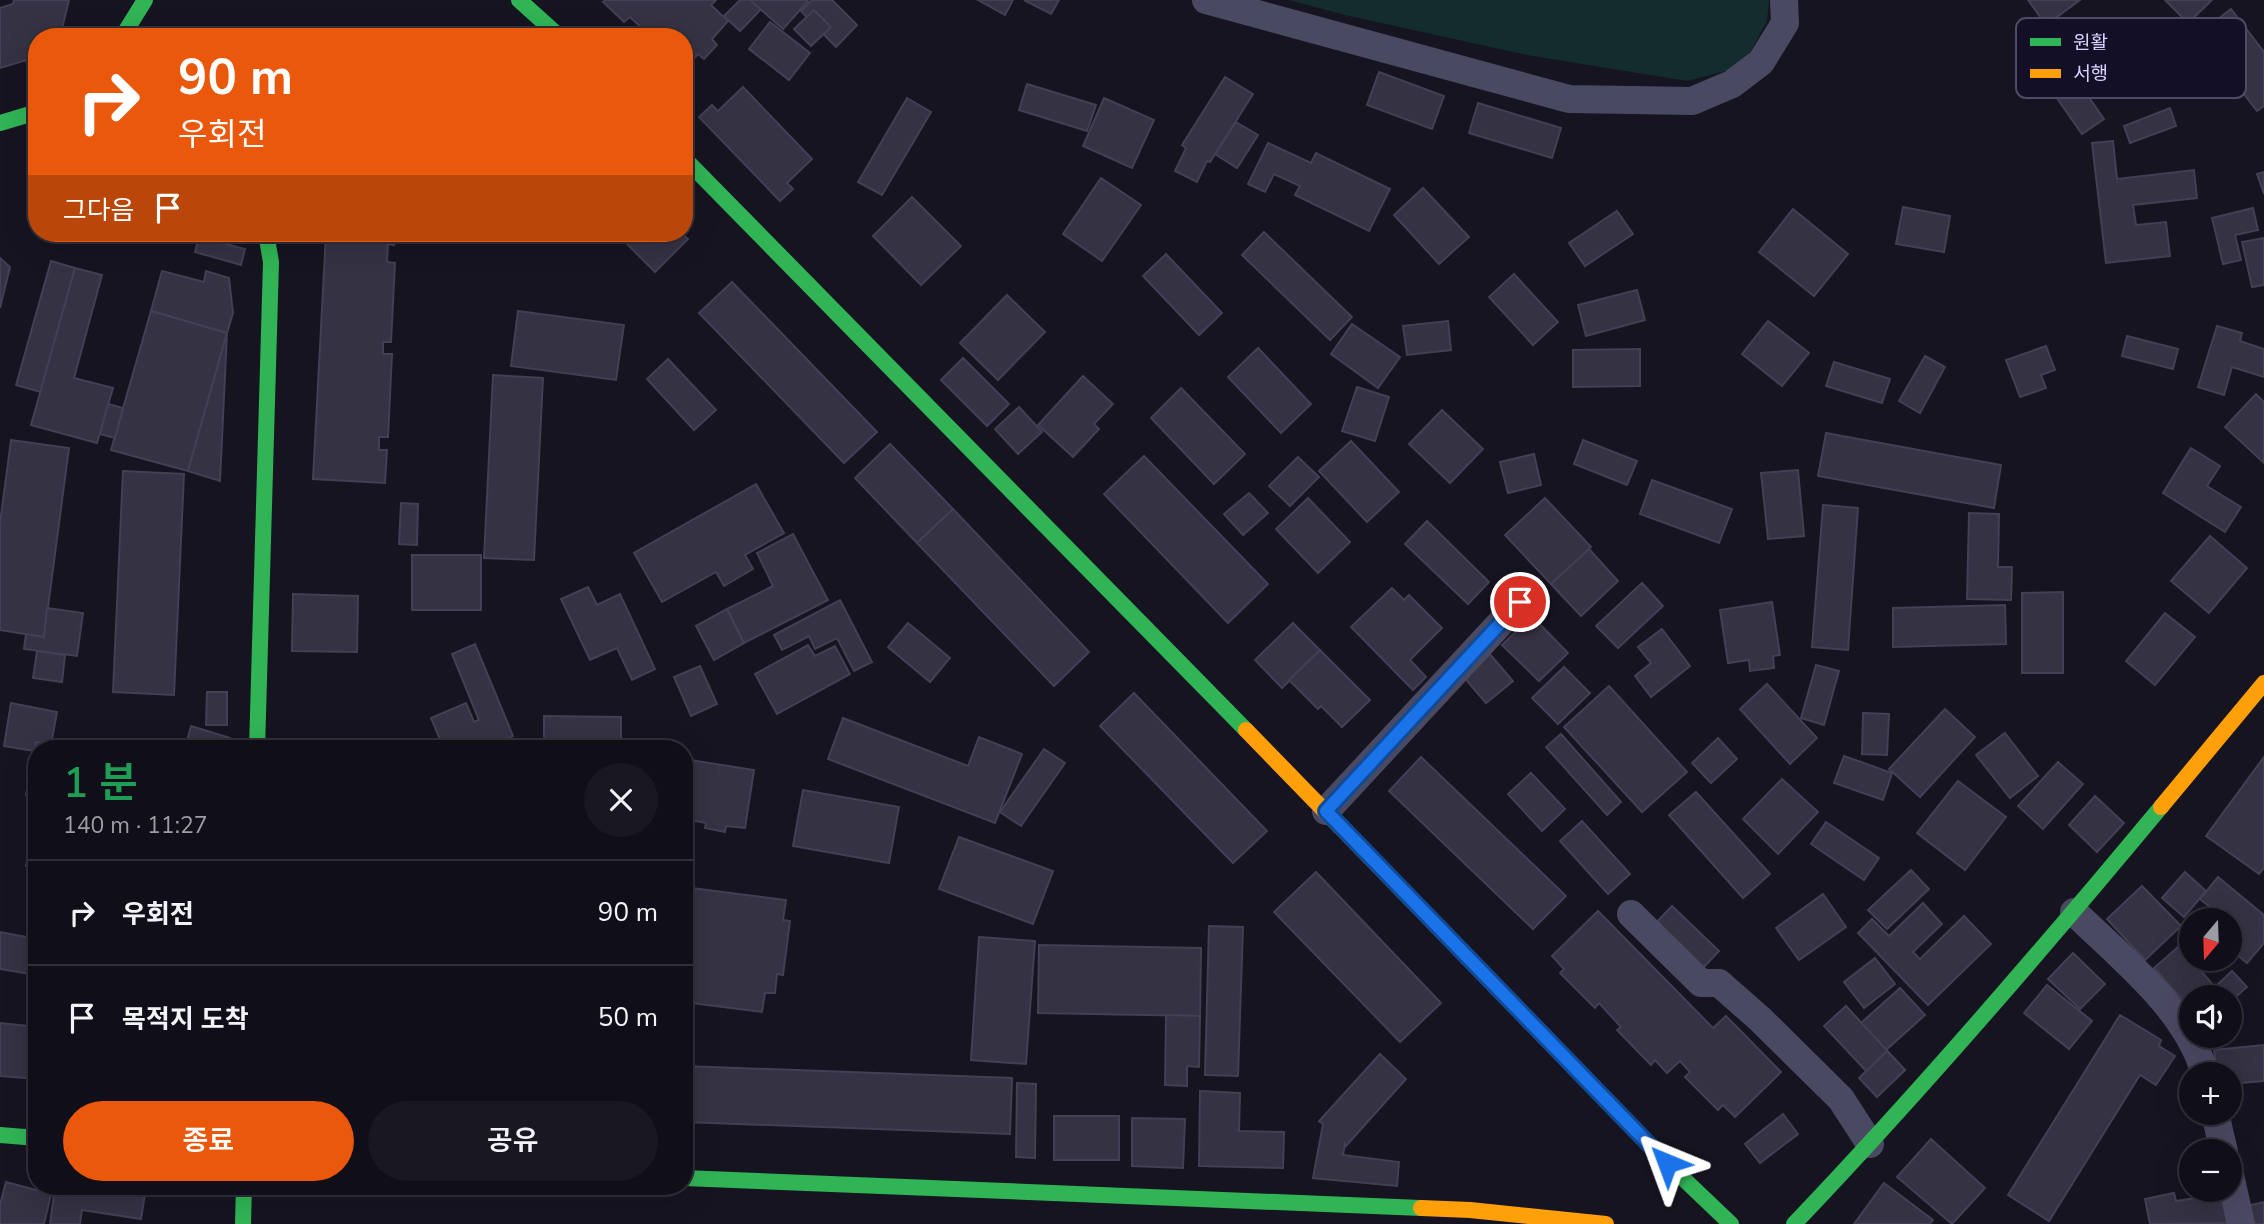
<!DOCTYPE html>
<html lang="ko">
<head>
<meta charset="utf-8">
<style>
  :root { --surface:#100f19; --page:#191822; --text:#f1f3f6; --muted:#9c9ca2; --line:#302f38; --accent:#ea580c }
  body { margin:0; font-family:"Nunito Sans","Noto Sans KR",sans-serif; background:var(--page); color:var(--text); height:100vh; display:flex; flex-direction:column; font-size:26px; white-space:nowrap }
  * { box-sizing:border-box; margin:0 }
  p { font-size:23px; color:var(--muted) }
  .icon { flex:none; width:38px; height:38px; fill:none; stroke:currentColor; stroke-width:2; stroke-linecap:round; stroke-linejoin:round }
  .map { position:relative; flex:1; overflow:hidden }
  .sheet { position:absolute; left:28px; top:740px; width:665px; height:455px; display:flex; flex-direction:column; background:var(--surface); border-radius:28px; box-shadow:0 7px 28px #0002,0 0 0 2px var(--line) }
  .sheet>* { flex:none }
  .banner { position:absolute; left:28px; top:28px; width:665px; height:214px; border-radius:28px; box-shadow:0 7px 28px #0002,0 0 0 2px var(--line); background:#ea580c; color:#fff; overflow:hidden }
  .needle { width:46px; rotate:199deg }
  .controls { position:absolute; left:2179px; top:908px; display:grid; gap:14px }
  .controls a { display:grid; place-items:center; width:63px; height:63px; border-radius:50%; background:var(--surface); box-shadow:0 7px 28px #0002,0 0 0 2px var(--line); font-size:35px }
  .pin { position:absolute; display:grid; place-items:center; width:60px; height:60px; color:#fff; margin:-30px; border:4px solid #fff; border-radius:50%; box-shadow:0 2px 7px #0007 }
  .me { position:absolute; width:77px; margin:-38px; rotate:316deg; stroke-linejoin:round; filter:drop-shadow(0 0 5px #0008) }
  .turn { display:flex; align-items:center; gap:24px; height:147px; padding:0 35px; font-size:32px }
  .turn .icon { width:91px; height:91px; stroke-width:2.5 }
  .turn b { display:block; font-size:49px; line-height:60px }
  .then { display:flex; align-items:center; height:66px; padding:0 35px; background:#0003; gap:14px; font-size:26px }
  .round { display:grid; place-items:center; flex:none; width:74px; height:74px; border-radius:37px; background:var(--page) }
  .headline { display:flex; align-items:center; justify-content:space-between; height:119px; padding:0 35px }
  h1 { font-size:42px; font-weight:600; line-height:52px; color:#1e9e55 }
  .action { display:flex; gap:14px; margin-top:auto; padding:14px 35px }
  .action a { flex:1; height:80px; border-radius:42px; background:var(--accent); color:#fff; font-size:28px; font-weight:600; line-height:80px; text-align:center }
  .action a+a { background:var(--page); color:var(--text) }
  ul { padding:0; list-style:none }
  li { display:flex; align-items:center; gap:21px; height:105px; padding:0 35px; border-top:2px solid var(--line) }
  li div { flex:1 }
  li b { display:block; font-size:26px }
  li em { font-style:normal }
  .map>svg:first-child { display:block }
</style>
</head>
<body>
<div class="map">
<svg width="2264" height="1224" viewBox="0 0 2264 1224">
  <rect width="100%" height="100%" fill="#161421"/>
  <polygon fill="#132c2d" points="1289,0 1769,0 1767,21 1751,51 1730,70 1687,81 1527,55 1345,15"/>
  <g fill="#343243" stroke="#433f54" stroke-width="2">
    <polygon points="14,0 69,0 60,37 37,37 37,57 0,68 0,8 13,4"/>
    <polygon points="606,0 716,0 711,5 728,21 712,39 717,45 704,59 698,54 685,68 684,37 640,37 645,31 630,17 624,22 603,2"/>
    <polygon points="740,0 764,0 767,3 740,31 724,16"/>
    <polygon points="750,0 807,0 808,1 783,29"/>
    <polygon points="812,0 832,0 857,25 836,47 801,11"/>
    <polygon points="978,0 1013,0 1005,15"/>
    <polygon points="1024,0 1059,0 1051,14"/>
    <polygon points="2028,0 2080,0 2046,25"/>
    <polygon points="2165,0 2212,0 2188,23"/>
    <polygon points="2231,9 2264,52 2264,106 2257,111 2198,35"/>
    <polygon points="814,10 831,27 811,46 794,29"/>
    <polygon points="770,22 810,53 789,80 749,49"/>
    <polygon points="1379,72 1444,96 1432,129 1367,105"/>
    <polygon points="2074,76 2104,119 2082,134 2052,91"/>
    <polygon points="1225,77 1253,94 1210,162 1207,161 1197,182 1175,171 1186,148 1182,145"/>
    <polygon points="1027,84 1096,105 1087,131 1019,110"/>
    <polygon points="743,87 812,159 787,183 793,189 780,201 699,117 712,105 718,111"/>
    <polygon points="907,98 931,112 882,195 858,182"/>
    <polygon points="1104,98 1154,120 1132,168 1083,146"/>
    <polygon points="1478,103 1561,128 1552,158 1469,133"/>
    <polygon points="2170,108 2176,126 2130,143 2124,126"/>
    <polygon points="1236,122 1258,135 1237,168 1215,154"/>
    <polygon points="2113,141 2117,179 2194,170 2197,198 2133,205 2136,225 2166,222 2170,256 2106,263 2092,143"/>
    <polygon points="1268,143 1311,163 1316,153 1390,189 1369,231 1295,195 1300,186 1274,174 1265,192 1248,184"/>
    <polygon points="2264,172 2264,194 2257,174"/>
    <polygon points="1101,178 1141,205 1102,261 1063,234"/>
    <polygon points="1423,188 1469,237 1439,264 1394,215"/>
    <polygon points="912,197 961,246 921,285 873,236"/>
    <polygon points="1903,207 1950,216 1944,252 1896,244"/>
    <polygon points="2253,208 2258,230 2235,235 2241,260 2223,264 2212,218"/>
    <polygon points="1793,209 1848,254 1814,296 1759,252"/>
    <polygon points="1617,211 1633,234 1585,266 1569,243"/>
    <polygon points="1264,232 1352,317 1330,340 1242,255"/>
    <polygon points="326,233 394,233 394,245 388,244 387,262 395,263 391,342 383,342 383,354 392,354 388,437 379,437 379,450 387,450 385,483 313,479"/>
    <polygon points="407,233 503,233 503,238 407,237"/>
    <polygon points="616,233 681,233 688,239 655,272"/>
    <polygon points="199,237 245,249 241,265 195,252"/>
    <polygon points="2264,238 2264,285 2252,287 2242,242"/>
    <polygon points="1166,254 1222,313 1199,335 1143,276"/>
    <polygon points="0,258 10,267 0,308"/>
    <polygon points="51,261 75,268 41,392 16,385"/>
    <polygon points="75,268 102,275 74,378 113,388 97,443 31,425"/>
    <polygon points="162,271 204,282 206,271 229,278 233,313 227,333 151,311"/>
    <polygon points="1514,274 1558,322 1533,345 1489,297"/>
    <polygon points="732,282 877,432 844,463 699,313"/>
    <polygon points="1637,290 1645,320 1586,336 1578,305"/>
    <polygon points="1007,295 1045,332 998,380 960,343"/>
    <polygon points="151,311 227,333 188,471 111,450"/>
    <polygon points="518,311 624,325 616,380 511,366"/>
    <polygon points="1448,321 1451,350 1407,355 1403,326"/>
    <polygon points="1768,321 1809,353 1782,386 1742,354"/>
    <polygon points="1352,324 1400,357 1378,388 1331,354"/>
    <polygon points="2217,326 2242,333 2240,341 2264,349 2264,377 2232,367 2224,395 2198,387"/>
    <polygon points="227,333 220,481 188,471"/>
    <polygon points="2127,336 2178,349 2173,369 2122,356"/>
    <polygon points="2046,346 2055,370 2041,375 2046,388 2020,397 2006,360"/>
    <polygon points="1258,348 1311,404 1281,433 1228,377"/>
    <polygon points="1640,349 1640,386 1573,387 1573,350"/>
    <polygon points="1925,356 1945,367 1920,413 1899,401"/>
    <polygon points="963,358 1009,404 987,426 941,380"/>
    <polygon points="668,359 716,410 694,430 647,379"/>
    <polygon points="1834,362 1890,379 1882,403 1826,386"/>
    <polygon points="493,375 543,378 534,560 484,558"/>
    <polygon points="1083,376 1113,404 1094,424 1099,429 1073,457 1038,425"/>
    <polygon points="1357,387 1389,397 1375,441 1342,431"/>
    <polygon points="1181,388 1245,454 1214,484 1151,418"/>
    <polygon points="2256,394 2264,402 2264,463 2225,427"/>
    <polygon points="108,404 123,408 115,438 100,434"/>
    <polygon points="1019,407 1042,432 1018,454 995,429"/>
    <polygon points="1442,410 1483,449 1450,483 1409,444"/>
    <polygon points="1826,433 2001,465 1994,508 1818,476"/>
    <polygon points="11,440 69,448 44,637 0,630 0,523"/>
    <polygon points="1583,440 1637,461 1627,485 1574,464"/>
    <polygon points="1351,441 1399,492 1367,522 1319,471"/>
    <polygon points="890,444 953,509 917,543 855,478"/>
    <polygon points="2191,448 2220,466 2207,486 2241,507 2225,532 2163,493"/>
    <polygon points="1534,454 1541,485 1508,493 1500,462"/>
    <polygon points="1144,456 1268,584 1228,623 1104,494"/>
    <polygon points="1298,457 1319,477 1290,506 1269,486"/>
    <polygon points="1798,470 1804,536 1768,539 1761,473"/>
    <polygon points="123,471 184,474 174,695 113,692"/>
    <polygon points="1652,480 1732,509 1719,543 1640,514"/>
    <polygon points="756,484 784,533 745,555 753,569 724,586 716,572 662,602 634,553"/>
    <polygon points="1249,493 1268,513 1243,535 1224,514"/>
    <polygon points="1308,498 1350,542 1318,573 1276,529"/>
    <polygon points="1545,498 1591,547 1551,584 1505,535"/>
    <polygon points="401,503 418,504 417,545 399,544"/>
    <polygon points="1823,505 1858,508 1848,650 1812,647"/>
    <polygon points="953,509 1089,652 1054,686 917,543"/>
    <polygon points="1969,513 1999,514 1998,567 2012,567 2011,600 1967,599"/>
    <polygon points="1427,521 1489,582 1468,604 1405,544"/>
    <polygon points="793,534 828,600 744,643 727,609 773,586 757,553"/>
    <polygon points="2210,536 2247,568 2209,613 2171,581"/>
    <polygon points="1589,549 1618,581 1581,616 1551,584"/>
    <rect x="412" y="555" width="69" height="55"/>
    <polygon points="1642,583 1663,606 1618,648 1596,626"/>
    <polygon points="588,587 597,605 620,594 655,669 632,680 617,648 590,660 561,599"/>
    <polygon points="1392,588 1404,600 1409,595 1442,628 1410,660 1426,677 1413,690 1351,627"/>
    <polygon points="2063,592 2063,673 2022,673 2022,593"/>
    <polygon points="293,594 358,596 357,652 292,651"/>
    <polygon points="840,600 872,662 854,671 837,638 815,649 809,636 782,650 774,635"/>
    <polygon points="1772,602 1780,655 1773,656 1774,668 1750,671 1749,660 1728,663 1720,610"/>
    <polygon points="2005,605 2006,644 1893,647 1893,608"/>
    <polygon points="47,608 83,613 77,656 24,649 26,634 44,637"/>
    <polygon points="727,609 744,643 714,660 696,626"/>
    <polygon points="2165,613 2195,637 2155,685 2126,661"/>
    <polygon points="1532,616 1568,653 1539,681 1502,645"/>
    <polygon points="908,623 950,658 930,682 888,647"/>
    <polygon points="1293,623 1320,650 1282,688 1255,660"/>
    <polygon points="1662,629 1690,666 1651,697 1635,676 1651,663 1638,647"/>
    <polygon points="475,644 513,736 493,745 495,749 444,749 431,718 466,703 474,722 479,720 452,654"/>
    <polygon points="808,645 815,656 835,646 850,674 777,714 755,674"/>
    <polygon points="1320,650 1370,700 1342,727 1321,706 1318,709 1289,680"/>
    <polygon points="37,651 65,655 62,682 33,678"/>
    <polygon points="1488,652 1513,681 1486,703 1461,674"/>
    <polygon points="1816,665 1839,671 1824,725 1801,718"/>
    <polygon points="700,666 717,704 691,716 674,677"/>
    <polygon points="1564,667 1590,693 1558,724 1532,698"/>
    <polygon points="1767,684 1817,738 1790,764 1740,709"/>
    <polygon points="1609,686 1687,772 1642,812 1564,727"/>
    <polygon points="207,692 227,692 227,725 206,725"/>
    <polygon points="1134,693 1267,831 1233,863 1100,726"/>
    <polygon points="11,703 57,712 51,745 36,742 34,751 4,746"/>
    <polygon points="1945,709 1975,737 1920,797 1889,769"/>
    <polygon points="1863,713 1889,714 1887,755 1862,754"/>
    <polygon points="544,716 621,717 621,749 544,749"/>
    <polygon points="843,718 968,766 979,737 1022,754 995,823 828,759"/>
    <polygon points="191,726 230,738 227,749 185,749"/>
    <polygon points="2005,733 2038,776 2010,798 1976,755"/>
    <polygon points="1561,734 1621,802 1607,815 1546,747"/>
    <polygon points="1718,738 1737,759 1711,783 1692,763"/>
    <polygon points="36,742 71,749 37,749 37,798 26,795"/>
    <polygon points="1044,749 1065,763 1021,826 1000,812"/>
    <polygon points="1844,756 1892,773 1883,800 1834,783"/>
    <polygon points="1421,757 1566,896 1533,929 1389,791"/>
    <polygon points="2264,757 2264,868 2259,874 2206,836"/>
    <polygon points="684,759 754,770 745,828 726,826 725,832 705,828 706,823 684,819"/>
    <polygon points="2058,762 2083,784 2043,829 2018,806"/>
    <polygon points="1531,773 1565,809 1542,831 1508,794"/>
    <polygon points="1782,779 1818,812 1778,854 1743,819"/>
    <polygon points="1958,781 2006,817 1965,870 1917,833"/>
    <polygon points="803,790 899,807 889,863 793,846"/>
    <polygon points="1696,792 1770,874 1743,898 1669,815"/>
    <polygon points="2095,796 2124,823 2097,852 2069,825"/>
    <polygon points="37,810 37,868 26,866"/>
    <polygon points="1582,821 1630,874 1608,894 1560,841"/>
    <polygon points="1826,822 1879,858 1864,880 1811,844"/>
    <polygon points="959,837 1053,871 1033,924 939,889"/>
    <polygon points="1911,870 1929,889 1887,929 1868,910"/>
    <polygon points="1316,872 1441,1003 1400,1042 1274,912"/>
    <polygon points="2185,872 2206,891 2184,917 2162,898"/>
    <polygon points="2218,877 2264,915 2264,943 2247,963 2230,949 2230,940 2238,930 2230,924 2230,920 2226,920 2200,899"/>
    <polygon points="2142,886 2181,926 2145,960 2107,919"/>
    <polygon points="684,887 786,900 783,920 790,921 783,975 777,974 775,993 765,993 762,1012 684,1002"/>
    <polygon points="1823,894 1846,927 1799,960 1776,928"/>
    <polygon points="1923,903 1942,924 1913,952 1920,959 1964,916 1991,944 1928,1005 1858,933 1872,919 1889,936"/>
    <polygon points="1672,906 1719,951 1702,969 1655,924"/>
    <polygon points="1598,911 1713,1028 1726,1016 1781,1072 1735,1117 1723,1105 1718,1110 1685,1077 1690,1072 1680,1061 1667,1073 1655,1060 1651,1065 1617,1030 1621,1027 1599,1003 1595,1008 1560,973 1564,969 1552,956"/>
    <polygon points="1209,926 1243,927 1238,1076 1205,1075"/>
    <polygon points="0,932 37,939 37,975 0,969"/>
    <polygon points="979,937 1035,941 1026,1064 971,1060"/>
    <polygon points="2186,940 2191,945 2191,959 2195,959 2192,961 2215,987 2232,971 2247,987 2230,1002 2230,998 2191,998 2191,1010 2154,968"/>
    <polygon points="1039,945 1201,948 1200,1016 1038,1013"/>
    <polygon points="2073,953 2105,984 2080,1009 2048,979"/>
    <polygon points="1875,958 1895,984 1864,1008 1844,982"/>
    <polygon points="2047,985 2092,1021 2069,1049 2024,1013"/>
    <polygon points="1900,988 1925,1015 1886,1050 1861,1023"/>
    <polygon points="1846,1006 1905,1070 1884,1090 1824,1026"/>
    <polygon points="1166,1015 1200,1016 1199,1067 1187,1066 1187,1086 1165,1085"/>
    <polygon points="2120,1015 2161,1040 2159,1046 2175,1056 2156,1085 2140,1075 2049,1221 2008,1195"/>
    <polygon points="0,1023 37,1027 37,1079 0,1076"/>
    <polygon points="2264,1045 2264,1081 2230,1084 2230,1074 2217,1074 2214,1050"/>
    <polygon points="1887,1051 1905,1070 1877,1097 1859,1078"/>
    <polygon points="1380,1054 1406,1079 1346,1146 1345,1144 1343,1155 1399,1162 1397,1186 1313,1178 1323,1124 1319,1121"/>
    <polygon points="684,1066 1012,1078 1010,1134 684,1122"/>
    <polygon points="1017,1083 1036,1084 1035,1158 1016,1157"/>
    <polygon points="1200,1091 1240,1093 1239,1131 1284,1132 1283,1168 1199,1166"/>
    <polygon points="1783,1114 1798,1134 1760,1163 1745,1144"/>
    <rect x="1054" y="1116" width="65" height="44"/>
    <polygon points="1132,1118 1185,1119 1183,1168 1132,1166"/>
    <polygon points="1931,1139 1985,1188 1952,1224 1897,1177"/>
    <polygon points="6,1182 51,1194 44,1224 0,1224 0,1205"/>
    <polygon points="1884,1183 1933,1220 1930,1224 1854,1224"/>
    <polygon points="55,1186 99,1186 145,1194 141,1219 82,1210 80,1224 50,1224"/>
    <polygon points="2174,1193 2176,1201 2222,1194 2227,1223 2150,1224 2145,1199"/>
    <polygon points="2264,1202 2264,1224 2252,1224 2247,1206"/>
  </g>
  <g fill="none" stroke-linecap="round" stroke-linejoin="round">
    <g stroke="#4a4962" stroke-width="28">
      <polyline points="1206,0 1569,99 1692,101 1732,84 1761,62 1785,23 1784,0"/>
      <polyline points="1326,811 1520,602"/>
      <path d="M 2074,912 C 2121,958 2188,1010 2205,1074"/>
      <polyline points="1631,914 1701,983 1719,983 1760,1019 1841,1099 1870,1144"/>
      <polyline points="2215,1113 2224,1152"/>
      <polyline points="2230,1175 2241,1224"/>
    </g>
    <g stroke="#30b455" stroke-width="16">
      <polyline points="519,0 560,37"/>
      <polyline points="122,37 145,0"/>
      <polyline points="0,123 37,112"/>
      <polyline points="684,158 1246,730"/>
      <polyline points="257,749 271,262 266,233"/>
      <polyline points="1532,1024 1667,1163 1731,1224"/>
      <polyline points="0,1135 37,1138"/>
      <polyline points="684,1178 1421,1208"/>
      <polyline points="243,1224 244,1186"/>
      <path d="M 1794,1224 C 1922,1090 2043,949 2161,807"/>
    </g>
    <g stroke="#ff9f0a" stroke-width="16">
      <polyline points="1246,730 1532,1024"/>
      <polyline points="2161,807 2264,683"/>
      <polyline points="1421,1208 1470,1210 1606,1224"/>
    </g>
  </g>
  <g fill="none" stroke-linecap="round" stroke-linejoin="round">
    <g stroke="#114b97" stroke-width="18">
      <polyline id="route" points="1520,602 1326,811 1667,1163"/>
    </g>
    <use href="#route" stroke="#1a73e8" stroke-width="12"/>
  </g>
  <rect x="2016" y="18" width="230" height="80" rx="10" fill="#130f26" stroke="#4e4a67" stroke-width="2"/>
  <rect x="2030" y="38" width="31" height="8" fill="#30b455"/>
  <rect x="2030" y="69" width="31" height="9" fill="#ff9f0a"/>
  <g font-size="19" fill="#d9d4ff">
    <text x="2073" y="49">원활</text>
    <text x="2073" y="80">서행</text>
  </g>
</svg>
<div class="controls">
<a><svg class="needle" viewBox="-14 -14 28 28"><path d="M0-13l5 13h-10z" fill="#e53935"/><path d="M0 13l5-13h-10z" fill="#9c9ca2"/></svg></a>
<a><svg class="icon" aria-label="sound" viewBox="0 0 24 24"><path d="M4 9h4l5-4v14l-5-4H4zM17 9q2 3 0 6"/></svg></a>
<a>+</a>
<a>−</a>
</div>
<div class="pin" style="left:1520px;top:602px;background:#d93025"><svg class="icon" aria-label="arrive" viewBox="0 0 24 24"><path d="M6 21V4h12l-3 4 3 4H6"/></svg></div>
<svg class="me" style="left:1667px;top:1163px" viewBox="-20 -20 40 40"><path d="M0-17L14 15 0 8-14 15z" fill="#1a73e8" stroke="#fff" stroke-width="4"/></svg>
<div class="banner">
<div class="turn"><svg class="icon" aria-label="right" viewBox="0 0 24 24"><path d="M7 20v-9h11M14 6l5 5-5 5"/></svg><div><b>90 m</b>우회전</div></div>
<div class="then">그다음<svg class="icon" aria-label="arrive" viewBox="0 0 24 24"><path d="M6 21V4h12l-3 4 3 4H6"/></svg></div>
</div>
<section class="sheet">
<div class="headline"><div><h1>1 분</h1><p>140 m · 11:27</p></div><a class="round"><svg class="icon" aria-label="close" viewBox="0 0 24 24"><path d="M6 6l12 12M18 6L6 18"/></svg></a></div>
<ul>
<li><svg class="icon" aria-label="right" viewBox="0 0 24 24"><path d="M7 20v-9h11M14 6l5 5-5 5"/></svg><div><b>우회전</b></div><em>90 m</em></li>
<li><svg class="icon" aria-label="arrive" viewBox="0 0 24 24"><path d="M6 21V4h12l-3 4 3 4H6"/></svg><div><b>목적지 도착</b></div><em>50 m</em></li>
</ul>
<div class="action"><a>종료</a><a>공유</a></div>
</section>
</div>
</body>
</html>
